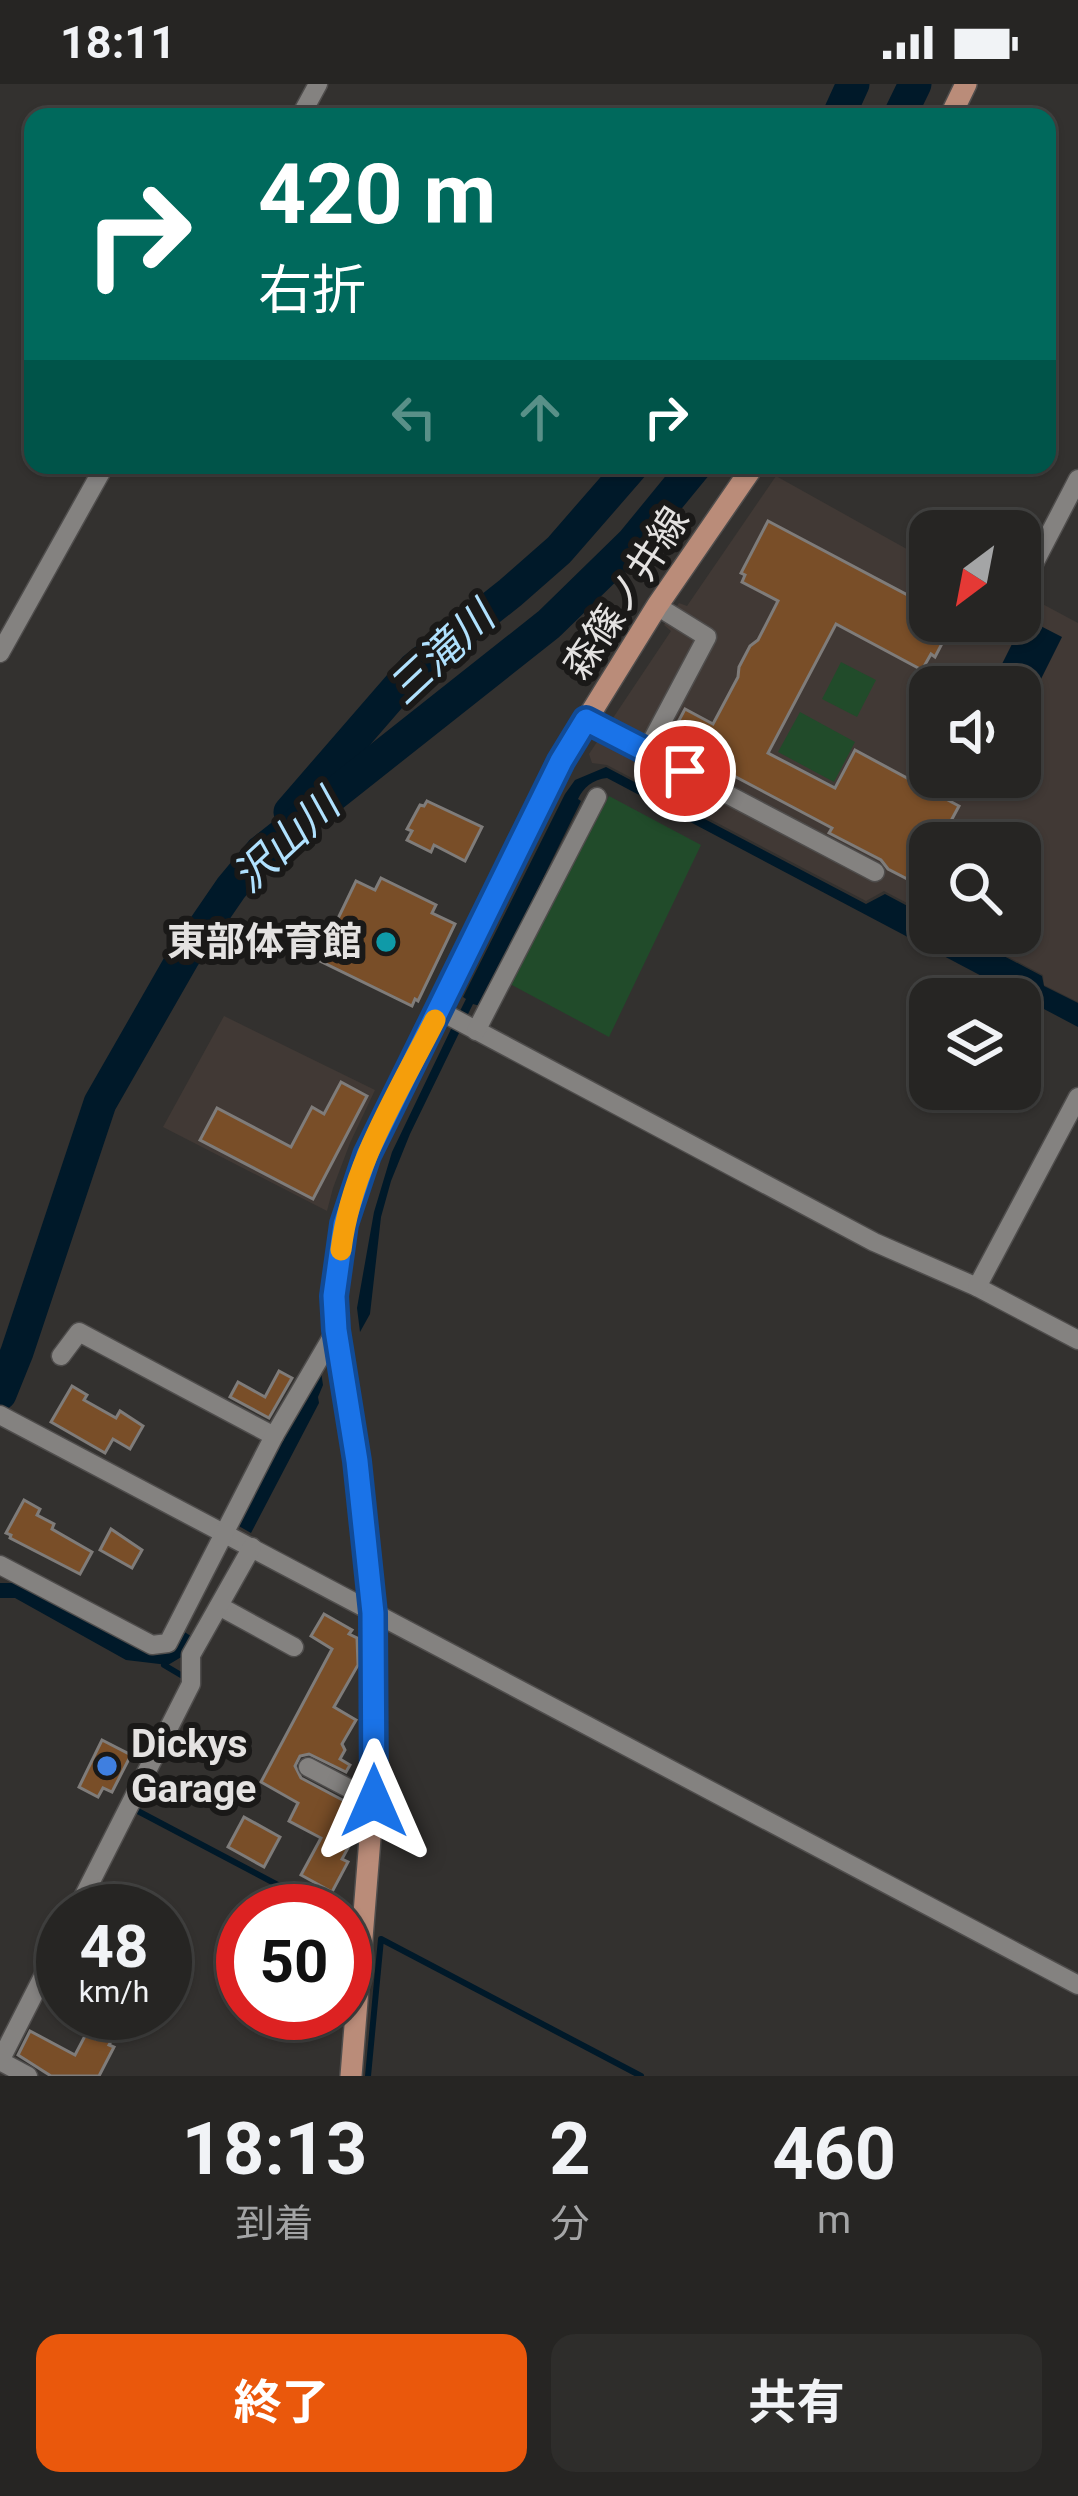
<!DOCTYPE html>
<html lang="ja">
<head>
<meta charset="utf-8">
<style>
  :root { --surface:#262523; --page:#2e2d2b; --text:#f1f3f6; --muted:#a4a5a6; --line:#424241; --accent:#ea580c }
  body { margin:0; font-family:Roboto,"Noto Sans JP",sans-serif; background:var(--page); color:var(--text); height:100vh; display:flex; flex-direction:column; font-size:45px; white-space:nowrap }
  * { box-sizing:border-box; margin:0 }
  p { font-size:39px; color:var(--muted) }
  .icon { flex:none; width:66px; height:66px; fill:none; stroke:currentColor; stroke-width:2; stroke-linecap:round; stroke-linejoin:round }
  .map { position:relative; height:1992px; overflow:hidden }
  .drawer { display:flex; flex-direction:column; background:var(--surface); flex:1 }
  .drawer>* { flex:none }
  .top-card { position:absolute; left:24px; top:24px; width:1032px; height:366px; border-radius:24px; box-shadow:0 3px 9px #0004,0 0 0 3px var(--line); background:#00695c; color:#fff; overflow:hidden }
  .needle { width:78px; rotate:212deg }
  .buttons { position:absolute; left:909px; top:426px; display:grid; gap:24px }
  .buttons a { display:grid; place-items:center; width:132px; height:132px; border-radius:24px; background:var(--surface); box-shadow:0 3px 9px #0004,0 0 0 3px var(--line); font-size:60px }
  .speed { position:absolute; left:36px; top:1800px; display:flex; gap:24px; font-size:60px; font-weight:700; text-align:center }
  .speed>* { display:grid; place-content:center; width:156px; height:156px; border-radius:50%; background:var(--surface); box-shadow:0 3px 9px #0004,0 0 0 3px var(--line); line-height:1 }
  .speed small { font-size:30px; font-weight:400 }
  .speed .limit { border:18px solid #d22; background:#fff; color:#111 }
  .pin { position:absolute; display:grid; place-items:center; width:102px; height:102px; color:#fff; margin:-51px; border:6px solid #fff; border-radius:50%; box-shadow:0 3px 12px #0007 }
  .me { position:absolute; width:132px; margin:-66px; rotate:0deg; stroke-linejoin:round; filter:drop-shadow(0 0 9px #0008) }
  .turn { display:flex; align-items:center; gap:42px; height:252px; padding:0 36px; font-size:54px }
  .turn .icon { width:156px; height:156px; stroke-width:2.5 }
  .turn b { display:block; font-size:84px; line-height:102px }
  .lanes { display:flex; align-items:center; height:114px; padding:0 36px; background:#0003; justify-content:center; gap:60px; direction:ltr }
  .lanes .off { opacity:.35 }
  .eta { display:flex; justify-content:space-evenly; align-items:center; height:204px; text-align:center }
  .eta b { font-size:72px; font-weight:700; line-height:84px }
  .button { display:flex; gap:24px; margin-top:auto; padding:24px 36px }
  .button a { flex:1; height:138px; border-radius:24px; background:var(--accent); color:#fff; font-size:48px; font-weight:700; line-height:138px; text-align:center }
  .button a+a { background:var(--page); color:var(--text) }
  .status { display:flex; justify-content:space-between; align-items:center; height:84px; padding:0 60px; background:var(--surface); direction:ltr }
  .status svg { height:33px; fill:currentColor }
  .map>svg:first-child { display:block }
</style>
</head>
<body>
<div class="status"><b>18:11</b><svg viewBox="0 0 49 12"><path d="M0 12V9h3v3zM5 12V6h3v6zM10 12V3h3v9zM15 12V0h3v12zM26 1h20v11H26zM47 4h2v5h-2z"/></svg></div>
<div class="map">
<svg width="1078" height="1992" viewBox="0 0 1078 1992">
  <rect width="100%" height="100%" fill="#33312f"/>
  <g fill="#413935" fill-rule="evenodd">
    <path d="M 776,392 L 930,478 L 930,537 L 1020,537 L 1020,508 L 1078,539 L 1078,918 L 1044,901 L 1043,891 L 963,849 L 1020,849 L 1020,759 L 930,759 L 930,831 L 884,807 L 866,817 L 607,681 L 592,679 L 589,670 L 671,547 L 664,541 L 679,519 L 687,522 ZM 930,603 L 1020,603 L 1020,693 L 930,693 Z"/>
    <polygon points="224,932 375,1006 350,1059 333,1104 327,1127 163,1043"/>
  </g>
  <g fill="#214b2a">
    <polygon points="841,578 876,596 857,633 822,615"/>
    <polygon points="800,628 855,658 834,698 778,668"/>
    <polygon points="609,712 701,761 609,953 510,900"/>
  </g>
  <g fill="#001929">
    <polygon points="1025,534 1062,553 1032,613 1020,607 1020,603 1013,603 995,594"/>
    <path d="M 606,683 L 866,820 L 885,810 L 930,834 L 930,849 L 960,849 L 1042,892 L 1044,902 L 1078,919 L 1078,943 L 607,694 C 593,695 583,704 578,715 L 581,717 L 480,922 L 473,920 L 466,934 L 458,931 L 466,915 L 463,913 L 565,710 L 575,696 Z"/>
    <polygon points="452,943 460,947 410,1050 391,1097 381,1133 370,1230 360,1248 357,1224 374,1128 392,1068"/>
    <polygon points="320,1281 323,1301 318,1313 319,1319 251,1449 237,1441"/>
    <polygon points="0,1499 19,1499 158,1570 173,1565 183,1547 197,1556 188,1569 168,1581 126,1576 15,1514 0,1514"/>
  </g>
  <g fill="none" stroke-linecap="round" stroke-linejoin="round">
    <g stroke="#001929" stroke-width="6">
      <polyline points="164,1581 186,1594"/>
      <polyline points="134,1725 327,1827"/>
      <polyline points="345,1836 351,1840"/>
      <polyline points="54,1852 63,1833"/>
      <polyline points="368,1992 381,1855 641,1992"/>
    </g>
    <g stroke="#001929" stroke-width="33">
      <polyline points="838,33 853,0"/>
      <polyline points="899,33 915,0"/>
      <polyline points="290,728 414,585 510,509 559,466 633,381"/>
      <polyline points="0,1310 17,1268 100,1019 183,874 231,804 261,768 549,540 633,458 696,381"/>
    </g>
  </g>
  <g fill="#794e28" stroke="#7f7c7a" stroke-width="3">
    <polygon points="768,437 930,523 930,537 948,537 943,547 947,550 935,573 931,570 922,586 836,540 768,669 835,704 855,666 959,722 939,759 930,759 930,776 917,800 888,785 881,776 829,749 832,744 668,657 685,625 713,640 738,593 739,583 750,562 758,556 778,517 742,498 745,491 741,489"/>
    <polygon points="427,717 482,743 465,777 434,761 431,768 407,756 412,747 407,745 420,721 424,722"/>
    <polygon points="381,794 436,821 432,829 455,840 418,917 415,915 412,922 318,876 356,797 375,806"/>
    <polygon points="341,998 367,1012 313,1115 200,1056 217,1024 291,1063 312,1023 324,1030"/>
    <polygon points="279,1287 292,1294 269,1334 230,1313 238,1298 265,1313"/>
    <polygon points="72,1302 87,1311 84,1316 116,1334 120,1327 143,1342 130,1365 113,1355 105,1369 51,1338"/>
    <polygon points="24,1416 40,1425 37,1431 54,1440 52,1445 92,1468 80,1490 10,1454 11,1451 6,1449"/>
    <polygon points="111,1445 142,1466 132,1484 100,1466"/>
    <polygon points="324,1530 352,1546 349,1550 357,1554 358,1581 334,1623 356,1636 342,1660 345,1666 340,1675 350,1681 346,1688 309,1670 300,1672 295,1682 301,1694 350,1720 348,1723 352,1725 340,1746 354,1753 342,1775 348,1778 332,1808 301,1791 321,1754 289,1737 298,1719 261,1698 332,1565 311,1552"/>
    <polygon points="102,1656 131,1671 112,1708 103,1704 98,1713 79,1703"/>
    <polygon points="244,1733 280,1753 264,1783 228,1763"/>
    <polygon points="101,1945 114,1952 109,1961 114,1963 99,1992 51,1992 18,1971 30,1947 75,1971 86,1950 96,1955"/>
  </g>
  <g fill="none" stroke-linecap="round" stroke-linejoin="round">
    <g stroke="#4f4d4c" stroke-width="21">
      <g id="minor">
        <polyline points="300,33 318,0"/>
        <polyline points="1026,495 1078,395"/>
        <polyline points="0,569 105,381"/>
        <polyline points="586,636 875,788"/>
        <polyline points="647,666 707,553 657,522"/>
        <polyline points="440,927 874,1158 977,1203 1078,1256"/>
        <polyline points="476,947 597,713"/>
        <polyline points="977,1203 1078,1013"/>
        <polyline points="61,1272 79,1248 274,1352"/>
        <polyline points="0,1331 1078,1901"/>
        <polyline points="0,1481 152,1561 168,1559 274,1352 336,1246"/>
        <polyline points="219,1522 294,1563"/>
        <polyline points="308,1683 373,1717"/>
        <polyline points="76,1827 191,1600 191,1571 252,1463"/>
        <polyline points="28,1992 0,1977 63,1853"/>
      </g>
    </g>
    <g stroke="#4f4d4c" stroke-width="24">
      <g id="major">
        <polyline points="950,33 966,0"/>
        <polyline points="351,1992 373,1717 373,1545 357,1377 336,1246 335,1212 344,1140 367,1071 561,677 657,522 754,381"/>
      </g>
    </g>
    <use href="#minor" stroke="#848280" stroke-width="18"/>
    <use href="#major" stroke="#ba8c79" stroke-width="21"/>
  </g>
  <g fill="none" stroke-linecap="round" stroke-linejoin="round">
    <g stroke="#114b97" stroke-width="30">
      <polyline id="route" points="374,1717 373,1529 357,1377 336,1246 334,1212 344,1140 367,1071 561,677 586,636 685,687"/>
    </g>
    <use href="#route" stroke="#1a73e8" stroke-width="21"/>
    <path stroke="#f59e0b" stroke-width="21" d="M 341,1166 C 351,1083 398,1009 435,936"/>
  </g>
  <circle fill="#0f9aa8" stroke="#1a1918" stroke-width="4.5" cx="386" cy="858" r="12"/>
  <circle fill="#3f7fe0" stroke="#1a1918" stroke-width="4.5" cx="107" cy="1682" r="12"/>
  <g text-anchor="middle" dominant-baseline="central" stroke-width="12" stroke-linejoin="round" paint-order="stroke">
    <g font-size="39" fill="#e4e2e1" stroke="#1a1918">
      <text transform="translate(626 509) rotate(-57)">森篠ノ井線</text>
    </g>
    <g font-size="39" font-weight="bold" fill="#e4e2e1" stroke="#1a1918" text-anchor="end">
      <text x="362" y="858">東部体育館</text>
      <text x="131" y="1660" text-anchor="start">Dickys<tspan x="131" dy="45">Garage</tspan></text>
    </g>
    <g font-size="42" font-style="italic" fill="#b0e1fe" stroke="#1a1918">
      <text transform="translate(441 569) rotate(-43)">三滝川</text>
      <text transform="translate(286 757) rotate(-43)">沢山川</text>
    </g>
  </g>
</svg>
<div class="buttons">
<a><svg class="needle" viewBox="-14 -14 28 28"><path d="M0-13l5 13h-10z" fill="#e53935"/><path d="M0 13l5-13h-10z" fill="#a4a5a6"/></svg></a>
<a><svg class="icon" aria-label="sound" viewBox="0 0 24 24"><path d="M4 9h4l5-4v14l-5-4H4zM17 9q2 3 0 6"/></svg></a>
<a><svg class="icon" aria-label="search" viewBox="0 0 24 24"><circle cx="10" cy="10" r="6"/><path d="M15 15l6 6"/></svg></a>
<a><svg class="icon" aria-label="layers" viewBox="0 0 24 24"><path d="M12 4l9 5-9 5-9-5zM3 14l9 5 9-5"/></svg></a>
</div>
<div class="speed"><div>48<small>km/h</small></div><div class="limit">50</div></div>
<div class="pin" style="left:685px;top:687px;background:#d93025"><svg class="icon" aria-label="arrive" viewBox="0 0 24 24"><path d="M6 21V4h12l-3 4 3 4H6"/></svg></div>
<svg class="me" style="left:374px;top:1717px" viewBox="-20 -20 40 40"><path d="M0-17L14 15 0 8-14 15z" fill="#1a73e8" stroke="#fff" stroke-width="4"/></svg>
<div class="top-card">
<div class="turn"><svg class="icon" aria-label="right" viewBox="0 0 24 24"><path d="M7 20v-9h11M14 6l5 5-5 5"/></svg><div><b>420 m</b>右折</div></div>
<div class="lanes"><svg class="icon off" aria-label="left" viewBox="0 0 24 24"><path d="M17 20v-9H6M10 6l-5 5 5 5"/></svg><svg class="icon off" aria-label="ahead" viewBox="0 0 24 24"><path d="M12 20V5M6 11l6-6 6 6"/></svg><svg class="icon" aria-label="right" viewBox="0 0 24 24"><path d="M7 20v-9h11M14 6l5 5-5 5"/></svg></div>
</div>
</div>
<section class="drawer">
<div class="eta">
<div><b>18:13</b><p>到着</p></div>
<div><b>2</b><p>分</p></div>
<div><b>460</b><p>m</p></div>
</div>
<div class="button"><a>終了</a><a>共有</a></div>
</section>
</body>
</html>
